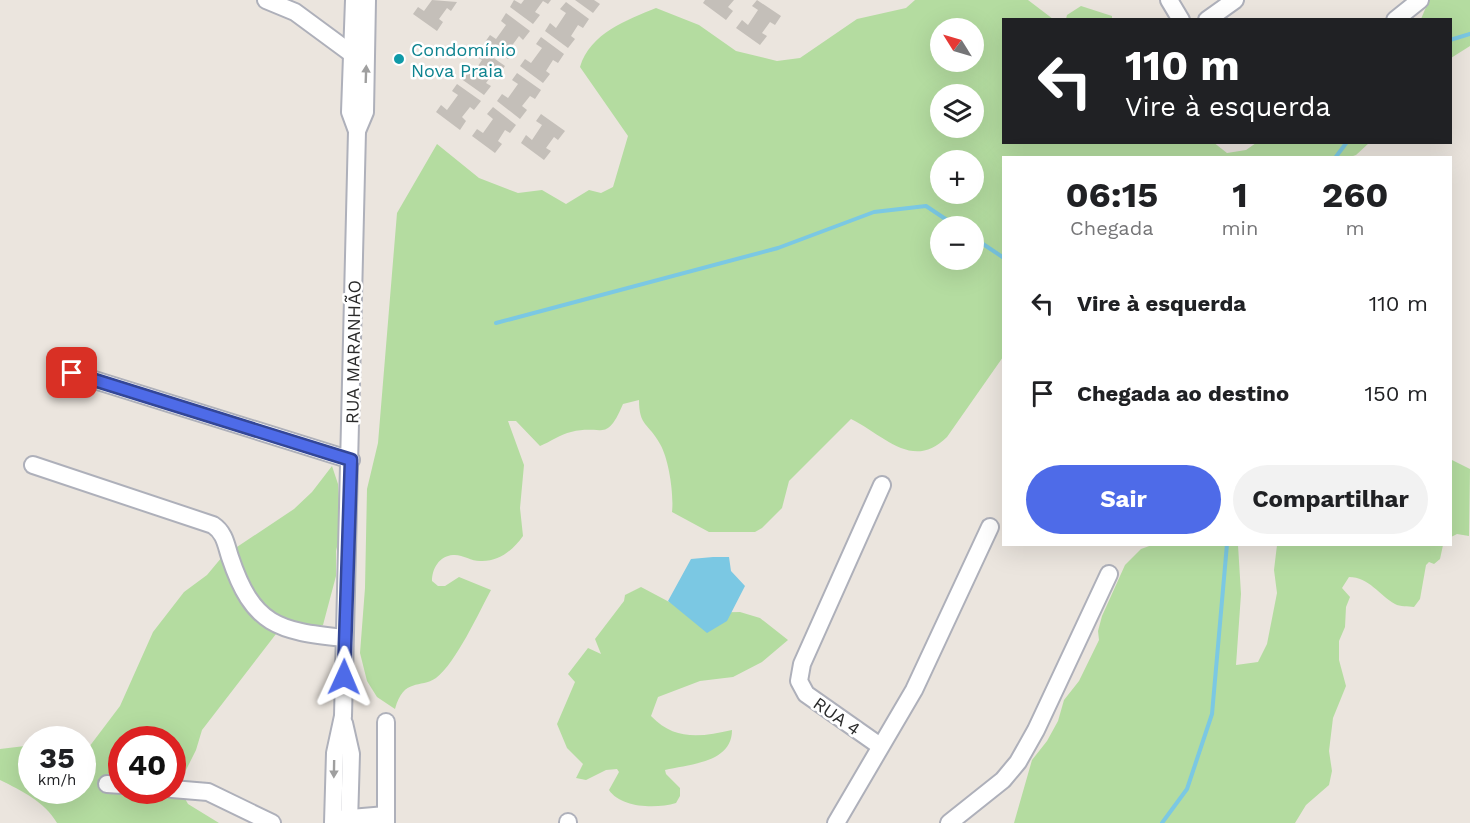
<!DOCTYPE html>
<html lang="pt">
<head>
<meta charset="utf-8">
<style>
  :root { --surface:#fff; --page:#f2f2f2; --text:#202124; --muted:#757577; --accent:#4e6be8 }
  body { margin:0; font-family:"Work Sans",sans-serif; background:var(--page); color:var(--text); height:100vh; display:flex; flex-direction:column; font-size:22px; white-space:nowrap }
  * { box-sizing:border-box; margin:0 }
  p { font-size:20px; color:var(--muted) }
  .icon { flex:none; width:33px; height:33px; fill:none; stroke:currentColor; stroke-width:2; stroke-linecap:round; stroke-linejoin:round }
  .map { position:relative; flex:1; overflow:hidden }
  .sheet { position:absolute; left:1002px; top:156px; width:450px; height:390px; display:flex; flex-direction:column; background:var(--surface); border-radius:0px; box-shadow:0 6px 24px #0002 }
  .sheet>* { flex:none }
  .top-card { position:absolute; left:1002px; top:18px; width:450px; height:126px; border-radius:0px; box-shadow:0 6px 24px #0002; background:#202124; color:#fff; overflow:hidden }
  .needle { width:39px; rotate:307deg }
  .tools { position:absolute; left:930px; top:18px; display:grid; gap:12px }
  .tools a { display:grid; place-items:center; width:54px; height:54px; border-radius:50%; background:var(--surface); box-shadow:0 6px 24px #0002; font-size:30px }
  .speed { position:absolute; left:18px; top:726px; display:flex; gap:12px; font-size:30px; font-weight:700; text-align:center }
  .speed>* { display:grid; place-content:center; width:78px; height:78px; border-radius:50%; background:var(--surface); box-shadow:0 6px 24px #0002; line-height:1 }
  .speed small { font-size:15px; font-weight:400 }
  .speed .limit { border:9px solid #d22; background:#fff; color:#111 }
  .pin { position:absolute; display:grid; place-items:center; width:51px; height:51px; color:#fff; margin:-26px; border-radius:12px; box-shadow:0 3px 9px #0006 }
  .me { position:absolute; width:66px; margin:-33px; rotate:1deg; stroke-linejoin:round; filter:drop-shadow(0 0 4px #0008) }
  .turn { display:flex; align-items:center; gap:21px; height:126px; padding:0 24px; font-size:27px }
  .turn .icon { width:78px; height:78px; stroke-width:2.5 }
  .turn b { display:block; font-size:42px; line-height:51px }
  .eta { display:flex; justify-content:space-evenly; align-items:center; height:102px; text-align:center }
  .eta b { font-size:36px; font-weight:700; line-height:42px }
  .button { display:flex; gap:12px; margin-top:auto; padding:12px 24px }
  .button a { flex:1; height:69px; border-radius:36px; background:var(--accent); color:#fff; font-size:24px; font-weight:700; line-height:69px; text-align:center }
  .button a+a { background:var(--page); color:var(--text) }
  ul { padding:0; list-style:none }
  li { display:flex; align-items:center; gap:18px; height:90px; padding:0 24px }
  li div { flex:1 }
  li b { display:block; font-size:22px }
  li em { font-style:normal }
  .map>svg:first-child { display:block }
</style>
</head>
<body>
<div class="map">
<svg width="1470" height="823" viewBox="0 0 1470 823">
  <rect width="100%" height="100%" fill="#ebe5de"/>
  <g fill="#b4dca0" fill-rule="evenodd">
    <path d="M 915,0 L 1028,0 L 1053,19 L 1004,20 L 1004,142 L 1213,142 L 1227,153 L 1246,150 L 1256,143 L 1369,143 L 1356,155 L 1347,158 L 1004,158 L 1003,357 L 947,437 C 913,471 885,436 851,419 L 789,481 L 782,508 L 762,528 L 755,532 L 709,532 L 672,512 C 674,495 669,459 660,444 C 649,423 639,427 639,400 L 623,404 C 606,444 603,424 571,432 C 561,434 550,442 540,446 L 516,421 L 508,421 L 524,465 L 520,508 L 523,536 C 513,550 499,562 480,561 C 471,561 462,554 453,555 C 439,556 432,569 432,581 L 438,586 L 445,586 L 459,577 L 491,590 C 479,612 456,663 436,678 C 420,689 404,677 395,709 L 377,697 L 367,681 L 360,653 L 365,588 L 367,489 L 378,443 L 397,213 L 437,144 L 479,178 L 518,193 L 542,190 L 566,204 L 589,190 L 601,193 L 613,187 L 628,136 L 580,67 C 590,33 627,20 656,8 L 699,25 L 736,51 L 777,61 L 800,58 L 857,19 L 906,8 ZM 974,28 L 974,62 L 940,62 L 940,28 ZM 974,94 L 974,128 L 940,128 L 940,94 ZM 974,160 L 974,194 L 940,194 L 940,160 ZM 974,226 L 974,260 L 940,260 L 940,226 Z"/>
    <polygon points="1429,0 1470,0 1470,46 1451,58 1450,20 1421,19"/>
    <polygon points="1081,6 1112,16 1112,19 1066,19 1067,15"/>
    <polygon points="1450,459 1470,469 1469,536 1457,534 1451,537"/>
    <path d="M 332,466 L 338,484 L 341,531 L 336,551 L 336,576 L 323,625 L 276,634 L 202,730 L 196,750 L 178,786 L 188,804 L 219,823 L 57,823 C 44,801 22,791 0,780 L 0,749 L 25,746 L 31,748 L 32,790 L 82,790 L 83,749 L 89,747 L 120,706 L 153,632 L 184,592 L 207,575 L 222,557 L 294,509 L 312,492 ZM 122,740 L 172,740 L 172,790 L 122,790 Z"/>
    <path d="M 1152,545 L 1238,545 L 1241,594 L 1236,665 L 1258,662 L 1267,644 L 1277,593 L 1274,570 L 1277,545 L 1443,545 L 1440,559 L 1434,564 L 1429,562 L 1426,565 L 1420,599 L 1414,607 C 1408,606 1400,607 1395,604 C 1379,595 1369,577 1349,577 L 1342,588 L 1350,597 L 1346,607 L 1345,627 L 1339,641 L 1339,660 L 1346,686 L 1333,718 L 1329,751 L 1332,771 L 1329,785 L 1306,805 L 1295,823 L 1014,823 L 1032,760 L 1047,741 L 1058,721 L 1064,700 L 1079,681 L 1099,640 L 1098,631 L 1102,616 L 1125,565 L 1141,549 Z"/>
    <path d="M 641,587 L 690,613 L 740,612 L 760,618 L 788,640 L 762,662 L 733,677 L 700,681 L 658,697 L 651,716 C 675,741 701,737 732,730 C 732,763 690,764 665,770 L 666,774 L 680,788 L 680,796 L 676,803 C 656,809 621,808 609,790 L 619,772 L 617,769 L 606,770 L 586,780 L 576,778 L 583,764 L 567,748 L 557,724 L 575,682 L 568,674 L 588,648 L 601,654 L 595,639 L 624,601 L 625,595 Z"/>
  </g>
  <polygon fill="#7bc8e3" points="713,557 729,557 731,571 745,586 727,621 707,633 668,601 691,559"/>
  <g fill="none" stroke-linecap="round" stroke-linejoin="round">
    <g stroke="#7bc8e3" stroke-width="4">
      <polyline points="1450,40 1470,34"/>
      <polyline points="1335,158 1347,142"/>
      <polyline points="974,238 1004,258"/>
      <polyline points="496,323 778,248 874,212 926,206 956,226"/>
      <polyline points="1162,823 1187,789 1212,714 1227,544"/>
    </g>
  </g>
  <g fill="#c4bfb9">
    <polygon points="432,0 457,2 451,11 447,8 439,19 443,22 437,31 413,14 418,7 424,11"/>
    <polygon points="514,0 521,4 524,0 551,0 548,4 543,1 535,12 540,15 533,24 510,7"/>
    <polygon points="575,0 594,0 600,4 593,13"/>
    <polygon points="705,0 734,0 728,7 733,11 726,20 703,3"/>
    <polygon points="757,0 781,16 775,25 770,22 762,33 767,36 760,45 736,28 742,20 748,25 758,10 752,6"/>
    <polygon points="566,2 589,19 583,28 578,25 571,36 575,39 568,48 545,31 550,23 556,28 566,13 560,9"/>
    <polygon points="506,13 530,31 523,40 519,36 511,47 515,50 508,59 485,42 490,35 496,39 506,25 501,21"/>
    <polygon points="541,37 564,54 558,63 553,60 546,71 550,74 543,83 520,66 525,59 531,63 542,48 536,44"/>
    <polygon points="481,49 505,66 498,75 494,72 486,83 491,86 484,95 460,78 465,70 472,75 482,60 476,56"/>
    <polygon points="397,52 406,59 402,65 392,59"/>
    <polygon points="517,73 541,90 535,99 530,96 522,106 527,110 520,119 497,101 502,94 508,98 518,84 512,80"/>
    <polygon points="457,84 481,101 474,110 470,107 462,117 466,121 460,130 436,112 441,105 447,110 458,95 452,91"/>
    <polygon points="493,107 516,125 510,133 505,130 498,141 502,144 495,153 472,136 477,129 483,133 493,119 487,114"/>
    <polygon points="541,114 565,131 558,140 554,137 546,148 551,151 544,160 521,143 526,135 532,140 542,125 536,121"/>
  </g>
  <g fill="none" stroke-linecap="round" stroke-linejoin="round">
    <g stroke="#aeb0ba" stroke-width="20">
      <g id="minor">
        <polyline points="266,0 295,12 352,54"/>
        <polyline points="354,0 350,112 357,131"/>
        <polyline points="1169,0 1181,20"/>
        <polyline points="1207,20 1235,0"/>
        <polyline points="1395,20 1420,0"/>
        <polyline points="72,373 351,460"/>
        <path d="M 33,465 L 213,525 C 225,533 226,545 230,557 C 253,626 278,631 344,638"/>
        <polyline points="344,723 351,754 349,823"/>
        <polyline points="880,746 806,694 799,681 802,664 882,485"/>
        <polyline points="107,784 122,785"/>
        <polyline points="172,789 208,792 272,823"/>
        <polyline points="339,819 386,815"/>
        <polyline points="333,823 335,753 343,716 357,131 365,112 367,0"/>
        <polyline points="386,823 386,722"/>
        <polyline points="568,823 568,822"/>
        <polyline points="836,823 914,690 990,527"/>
        <polyline points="949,823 1003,780 1018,762 1036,730 1109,574"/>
      </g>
    </g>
    <use href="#minor" stroke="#fff" stroke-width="16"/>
  </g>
  <defs><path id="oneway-solid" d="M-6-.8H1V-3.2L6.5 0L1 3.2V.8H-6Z" transform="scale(1.5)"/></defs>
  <g fill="#9f9f9f">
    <use href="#oneway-solid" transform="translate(366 74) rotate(-88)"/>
    <use href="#oneway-solid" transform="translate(334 769) rotate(91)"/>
  </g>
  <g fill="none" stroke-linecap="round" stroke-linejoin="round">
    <g stroke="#334697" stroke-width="15">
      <polyline id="route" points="72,373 351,460 344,677"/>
    </g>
    <use href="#route" stroke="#4e6be8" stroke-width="10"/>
  </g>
  <circle fill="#0f9aa8" stroke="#fff" stroke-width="2" cx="399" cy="59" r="6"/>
  <g text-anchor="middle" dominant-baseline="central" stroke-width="5" stroke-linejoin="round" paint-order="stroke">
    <g font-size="18" fill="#0d838f" stroke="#fff" text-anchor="start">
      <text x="411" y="49">Condomínio<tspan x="411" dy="21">Nova Praia</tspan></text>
    </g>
    <g font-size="18" fill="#2a2a2a" stroke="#fff">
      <text transform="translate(353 352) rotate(-89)">RUA MARANHÃO</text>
      <text transform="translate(837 716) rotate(35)">RUA 4</text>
    </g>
  </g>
</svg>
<div class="tools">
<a><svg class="needle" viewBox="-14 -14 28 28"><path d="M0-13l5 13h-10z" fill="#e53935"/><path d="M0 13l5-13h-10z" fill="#757577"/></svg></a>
<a><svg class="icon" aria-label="layers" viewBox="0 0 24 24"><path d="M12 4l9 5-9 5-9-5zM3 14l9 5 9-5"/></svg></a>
<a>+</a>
<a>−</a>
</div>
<div class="speed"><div>35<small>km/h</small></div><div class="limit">40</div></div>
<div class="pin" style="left:72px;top:373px;background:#d93025"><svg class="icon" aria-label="arrive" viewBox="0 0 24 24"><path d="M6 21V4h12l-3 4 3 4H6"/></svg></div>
<svg class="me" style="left:344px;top:677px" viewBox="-20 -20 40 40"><path d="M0-17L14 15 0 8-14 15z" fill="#4e6be8" stroke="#fff" stroke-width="4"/></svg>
<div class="top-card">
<div class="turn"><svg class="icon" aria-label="left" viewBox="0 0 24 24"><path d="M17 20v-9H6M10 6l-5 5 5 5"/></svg><div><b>110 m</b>Vire à esquerda</div></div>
</div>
<section class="sheet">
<div class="eta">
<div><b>06:15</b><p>Chegada</p></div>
<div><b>1</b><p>min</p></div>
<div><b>260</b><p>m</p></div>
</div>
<ul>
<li><svg class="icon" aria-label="left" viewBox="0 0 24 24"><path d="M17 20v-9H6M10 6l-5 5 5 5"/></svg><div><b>Vire à esquerda</b></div><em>110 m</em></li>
<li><svg class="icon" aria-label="arrive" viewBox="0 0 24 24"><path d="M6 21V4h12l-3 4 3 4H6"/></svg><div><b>Chegada ao destino</b></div><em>150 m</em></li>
</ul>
<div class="button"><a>Sair</a><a>Compartilhar</a></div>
</section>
</div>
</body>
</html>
